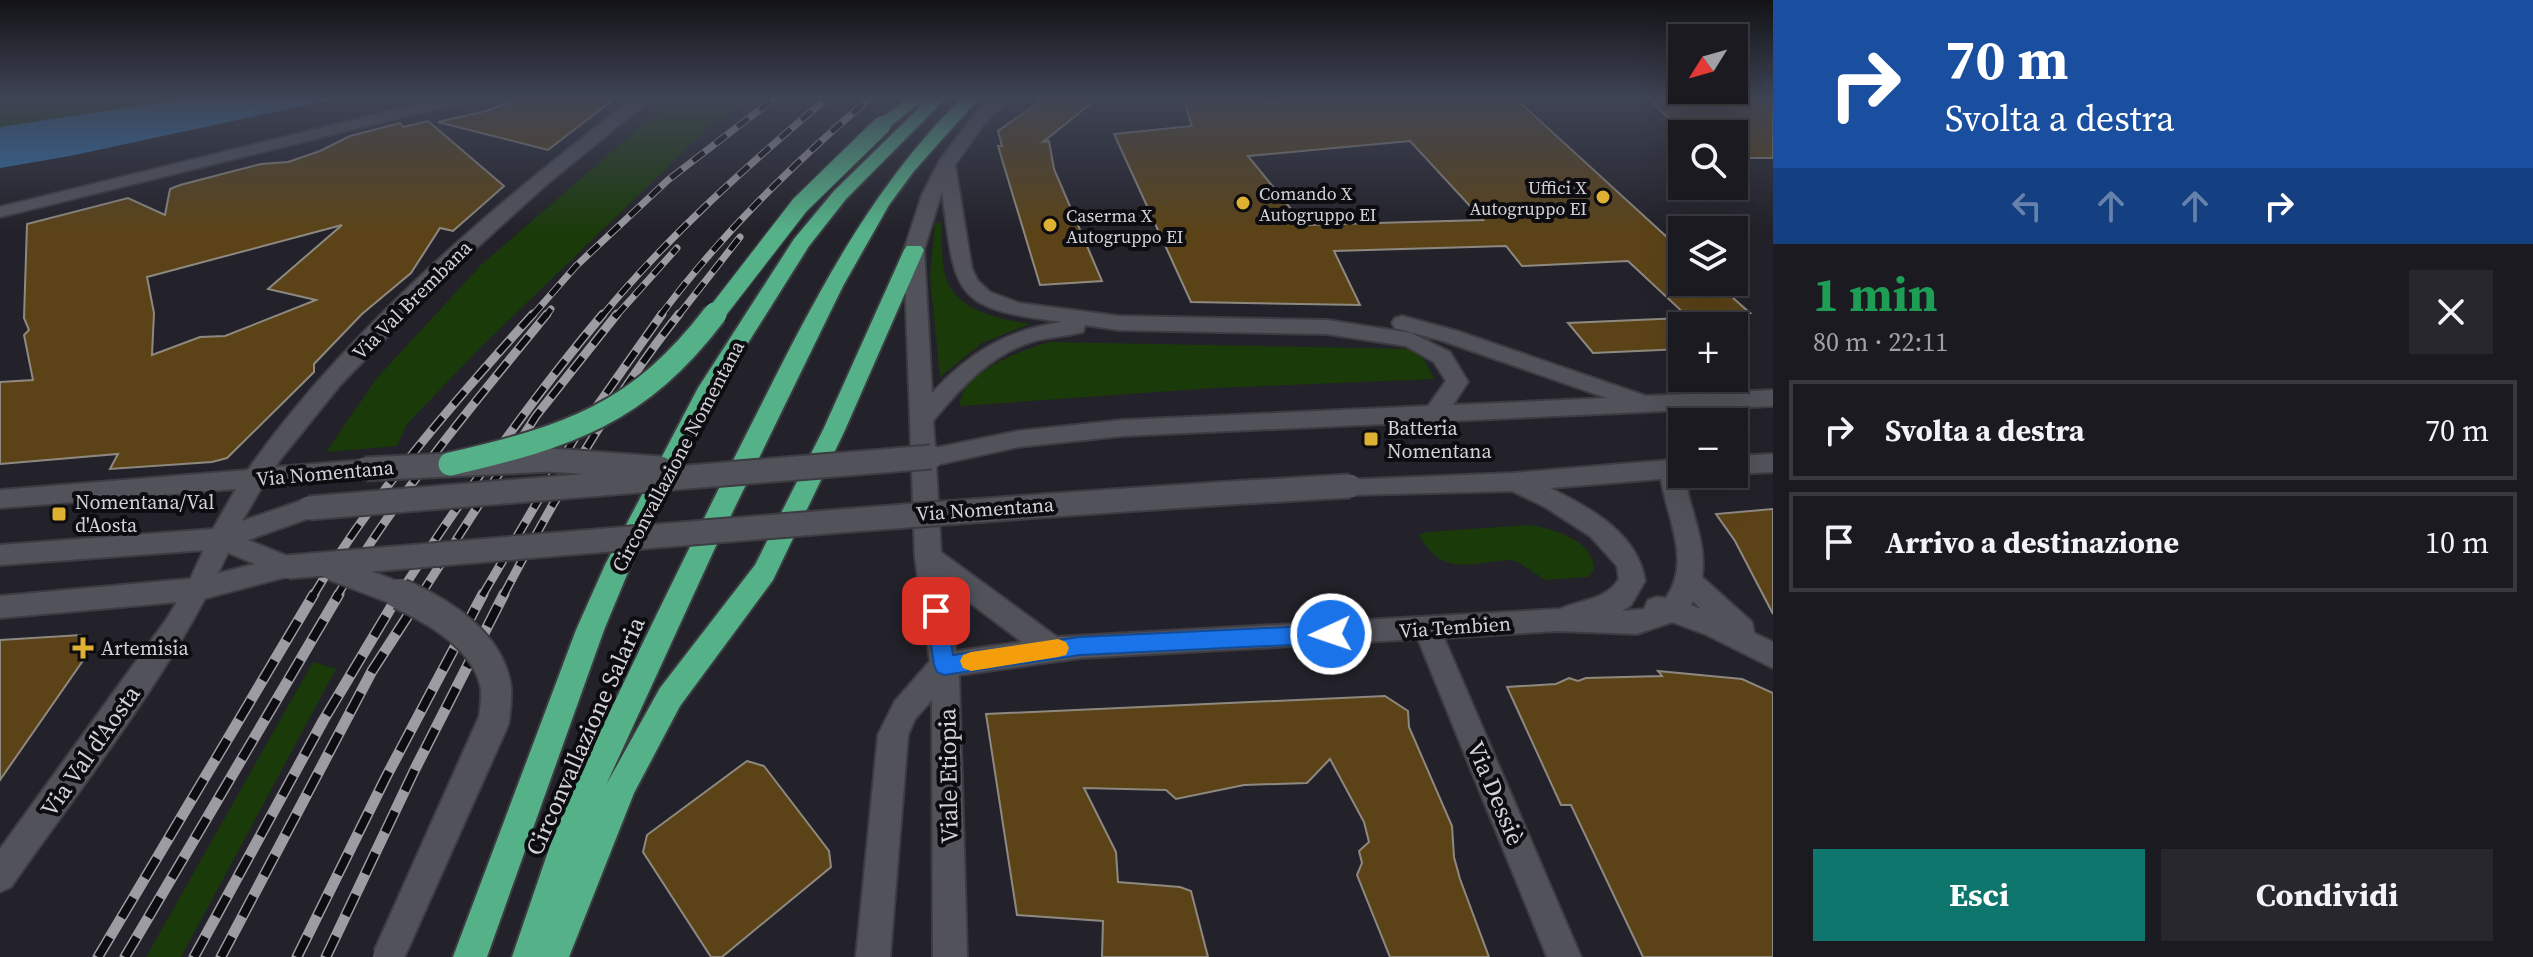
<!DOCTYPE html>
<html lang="it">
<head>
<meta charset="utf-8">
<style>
  :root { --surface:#1a1a20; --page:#27272d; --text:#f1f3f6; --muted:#9fa1a5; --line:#38383e; --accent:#0f766e }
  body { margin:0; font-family:"Source Serif 4",serif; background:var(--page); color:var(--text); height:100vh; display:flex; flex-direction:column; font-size:30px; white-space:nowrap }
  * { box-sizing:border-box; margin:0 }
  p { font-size:26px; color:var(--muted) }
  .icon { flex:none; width:44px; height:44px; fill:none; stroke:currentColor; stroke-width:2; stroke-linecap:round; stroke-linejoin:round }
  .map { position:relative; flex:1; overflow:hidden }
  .panel { display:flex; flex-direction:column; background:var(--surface); width:760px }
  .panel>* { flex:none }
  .top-card { background:#1a4fa0; color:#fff; overflow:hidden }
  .needle { width:52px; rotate:233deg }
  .controls { position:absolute; left:1668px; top:24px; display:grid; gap:16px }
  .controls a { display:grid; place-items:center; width:80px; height:80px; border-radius:0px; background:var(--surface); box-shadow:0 8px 32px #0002,0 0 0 2px var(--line); font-size:40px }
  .pin { position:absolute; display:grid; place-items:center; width:68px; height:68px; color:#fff; margin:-34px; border-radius:16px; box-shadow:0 4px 12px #0006 }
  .me { position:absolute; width:88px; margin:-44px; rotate:267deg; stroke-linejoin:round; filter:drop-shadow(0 0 6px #0008) }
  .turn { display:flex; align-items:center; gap:28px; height:168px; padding:0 40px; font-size:36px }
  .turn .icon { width:104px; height:104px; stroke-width:2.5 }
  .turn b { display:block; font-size:56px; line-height:68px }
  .lanes { display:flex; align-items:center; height:76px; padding:0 40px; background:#0003; justify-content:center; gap:40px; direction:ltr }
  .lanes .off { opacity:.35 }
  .round { display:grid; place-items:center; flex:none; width:84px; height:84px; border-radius:0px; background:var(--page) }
  .head { display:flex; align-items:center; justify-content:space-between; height:136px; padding:0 40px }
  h1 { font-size:48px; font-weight:700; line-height:60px; color:#1e9e55 }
  .action { display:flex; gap:16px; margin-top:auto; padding:16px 40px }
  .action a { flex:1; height:92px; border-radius:0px; background:var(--accent); color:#fff; font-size:32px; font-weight:700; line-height:92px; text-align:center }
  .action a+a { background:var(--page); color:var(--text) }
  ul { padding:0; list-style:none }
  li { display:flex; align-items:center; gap:24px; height:100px; margin:0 16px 12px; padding:0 24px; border:4px solid var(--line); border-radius:0px }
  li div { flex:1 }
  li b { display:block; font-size:30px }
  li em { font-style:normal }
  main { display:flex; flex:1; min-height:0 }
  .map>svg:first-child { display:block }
</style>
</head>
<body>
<main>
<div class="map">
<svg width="1773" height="957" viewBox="0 0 1773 957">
  <rect width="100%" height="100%" fill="#23222a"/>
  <g fill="#1a3a09">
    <polygon points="0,98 190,98 0,127"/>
    <polygon points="674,98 753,98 709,127 480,348 407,424 397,446 326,452 377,378 481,265"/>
    <path d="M 935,223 L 941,223 C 942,239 941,259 945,275 C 954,311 1000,319 1030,324 L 982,343 L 940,377 L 930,276 Z"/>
    <path d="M 1050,342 L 1419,349 L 1434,379 L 1214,388 L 960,406 C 958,373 1024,349 1050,342 Z"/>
    <path d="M 1528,525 C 1552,528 1594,540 1594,570 L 1588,577 L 1545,580 L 1518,562 L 1510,560 C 1468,563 1443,577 1419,535 L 1427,532 Z"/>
    <polygon points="313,662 336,669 181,957 146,957"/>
  </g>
  <polygon fill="#2f72ac" points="190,98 339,98 70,156 0,168 0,127"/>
  <g fill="#5b4317" stroke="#8e8980" stroke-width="2" fill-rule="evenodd">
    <polygon points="521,98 615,98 548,150 438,122 486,111"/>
    <polygon points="1045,98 1098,98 1043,142 1049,141 1054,169 1102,281 1040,285 998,146 1002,146 998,131"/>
    <path d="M 1183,98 L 1260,98 L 1271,104 L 1288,98 L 1515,98 L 1680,249 L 1682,282 L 1715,282 L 1750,313 L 1688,317 L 1628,261 L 1522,266 L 1506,246 L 1334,251 L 1360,305 L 1191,302 L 1114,134 L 1192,126 ZM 1410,141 L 1483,220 L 1304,225 L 1248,156 Z"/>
    <polygon points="1649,98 1773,98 1773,158 1734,158 1734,134 1683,134"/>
    <path d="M 428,121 L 504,186 L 453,231 L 440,228 L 411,273 L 362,314 L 314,364 L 314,372 L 227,458 L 212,462 L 110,469 L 118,454 L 0,464 L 0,382 L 33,380 L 24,335 L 29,330 L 24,318 L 27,224 L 128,198 L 165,215 L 170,189 L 180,185 L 261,164 L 288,162 L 320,151 L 350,136 L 400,123 L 403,127 ZM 342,225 L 268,289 L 316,300 L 225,336 L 200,337 L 152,355 L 154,313 L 147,277 Z"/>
    <polygon points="1682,318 1682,349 1593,353 1568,323"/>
    <polygon points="1773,509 1773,614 1735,541 1716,514"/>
    <polygon points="81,635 91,649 0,780 0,640"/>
    <polygon points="1658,671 1742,679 1773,693 1773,957 1643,957 1571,805 1561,805 1507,687 1556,684 1569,678 1578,681 1586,678 1662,676"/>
    <polygon points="1385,696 1408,711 1409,727 1452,826 1454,857 1460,879 1489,957 1390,957 1357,875 1362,863 1359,851 1369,842 1364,822 1330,759 1307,783 1244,785 1176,799 1166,790 1084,788 1116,852 1118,882 1180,887 1191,891 1208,957 1102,957 1103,921 1017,915 986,714"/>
    <polygon points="747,761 764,766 829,851 831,867 722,957 711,957 643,852 647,835"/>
  </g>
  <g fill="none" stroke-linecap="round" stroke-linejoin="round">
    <g stroke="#3c3c42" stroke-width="4">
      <path id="street" d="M 221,529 L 230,532 L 234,539 C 179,665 89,775 11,887 L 0,892 L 0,849 L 166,620 L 188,584 L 212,532 Z"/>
    </g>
    <g stroke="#3c3c42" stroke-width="4">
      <g id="secondary">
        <polygon points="443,98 469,98 467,101 0,217 0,207"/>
        <path d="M 634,98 L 652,98 L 547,184 L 449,273 L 341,384 L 279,461 L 275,467 L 365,460 L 373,463 L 377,469 L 373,475 L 365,478 L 262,487 L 242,521 L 309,498 L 318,501 L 321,508 L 318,515 L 248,540 L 297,560 L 301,567 L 297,574 L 199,600 L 0,618 L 0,596 L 199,578 L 255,564 L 219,549 L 0,565 L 0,545 L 213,529 L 236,489 L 0,508 L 0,490 L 248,470 C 345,331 499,200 634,98 Z"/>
        <path d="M 993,98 L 1010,98 L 983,125 L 955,165 L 972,269 L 978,281 L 990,292 L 1019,303 L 1119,316 L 1327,320 L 1411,333 L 1450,352 L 1468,382 L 1453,405 L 1607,398 L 1443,341 L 1395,328 L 1392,323 L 1395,318 L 1402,316 L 1457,331 L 1646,396 L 1773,390 L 1773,406 L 1122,436 L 1018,447 L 936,465 L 941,552 L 1057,637 L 1560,609 C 1582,599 1605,601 1619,579 L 1617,566 L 1590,536 L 1545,507 L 1512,491 L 1350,495 L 1341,492 L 1338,486 L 1341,480 L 1513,473 L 1682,459 L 1682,474 L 1691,474 L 1685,476 C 1689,511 1707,540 1702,577 L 1752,622 L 1754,633 L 1773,642 L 1773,668 L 1707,635 L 1672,622 L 1637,634 L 1558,631 L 1444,638 L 1581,957 L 1547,957 L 1418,639 L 1080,658 L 959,675 L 967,957 L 933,957 L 932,700 L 915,719 L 908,735 L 890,957 L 856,957 L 878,735 L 895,701 L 930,661 L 915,557 L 904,250 L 922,195 L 940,160 L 971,119 ZM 942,191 C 956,296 951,308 1062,322 C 1007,330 969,353 932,393 L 924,250 ZM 1085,325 L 1119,330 L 1327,334 L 1406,346 L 1434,362 L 1446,381 L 1428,406 L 1122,420 L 1018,431 L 935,448 L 933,421 C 961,387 991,354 1034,341 C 1051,337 1067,336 1083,332 ZM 1661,479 C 1667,519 1692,561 1666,598 L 1657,597 L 1648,600 L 1644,609 L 1622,611 L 1631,605 L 1645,581 C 1638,533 1590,508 1550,488 ZM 945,584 L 1022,642 L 956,651 ZM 1693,601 L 1701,609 L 1691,605 Z"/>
        <polygon points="1773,454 1773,472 1734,474 1734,456"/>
      </g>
    </g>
    <g stroke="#3c3c42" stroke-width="4">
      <g id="highway">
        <polygon points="908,98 926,98 888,128 876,128 874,125 876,122"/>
        <polygon points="929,98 946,98 846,199 809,246 719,389 631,565 604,630 487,957 453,957 576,630 605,565 698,388 794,239 834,191"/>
        <path d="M 962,98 L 979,98 L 914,171 L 889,205 L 843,286 L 715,548 L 606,785 L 660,688 L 755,565 L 823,430 L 904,250 L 907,246 L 921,246 L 924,250 L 845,430 L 773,580 L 680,706 L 634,793 L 569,957 L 512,957 L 552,840 L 583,768 C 638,652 694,537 752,423 C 811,306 868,190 962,98 Z"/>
      </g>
    </g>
    <use href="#street" fill="#52525b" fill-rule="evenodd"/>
    <use href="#secondary" fill="#52525b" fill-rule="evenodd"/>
    <use href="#highway" fill="#55b288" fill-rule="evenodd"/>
    <g stroke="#9c9ca2" stroke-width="7">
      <g id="rail-far2">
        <polyline points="532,316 576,266 668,180 775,98"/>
        <polyline points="546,316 551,309"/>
        <path d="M 602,316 C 669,235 747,166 827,98"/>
        <polyline points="616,316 677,248"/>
        <path d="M 660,316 C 721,234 793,164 870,98"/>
        <polyline points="678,316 740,237"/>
      </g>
    </g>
    <g stroke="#9c9ca2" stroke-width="9">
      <g id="rail-far1">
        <path d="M 313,596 C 373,494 454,402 533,314"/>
        <path d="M 337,596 C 397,495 473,404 547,314"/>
        <path d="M 398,596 C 462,498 528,403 603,314"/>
        <polyline points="420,596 536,416 617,314"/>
        <polyline points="482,596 576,436 662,314"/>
        <path d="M 503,596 C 554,499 611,400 679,314"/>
      </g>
    </g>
    <g stroke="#9c9ca2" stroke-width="11">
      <g id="rail">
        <polyline points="98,957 314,594"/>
        <polyline points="125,957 339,594"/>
        <polyline points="194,957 323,721 399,594"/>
        <polyline points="221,957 372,671 422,594"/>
        <polyline points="297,957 386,777 483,594"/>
        <polyline points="326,957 415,769 504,594"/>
      </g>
    </g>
    <use href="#rail-far2" stroke="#0d0c10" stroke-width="5" stroke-dasharray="14" stroke-linecap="butt"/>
    <use href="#rail-far1" stroke="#0d0c10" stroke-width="6" stroke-dasharray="17" stroke-linecap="butt"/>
    <use href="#rail" stroke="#0d0c10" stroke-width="8" stroke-dasharray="23" stroke-linecap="butt"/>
    <g stroke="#3c3c42" stroke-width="27" stroke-linecap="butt">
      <g id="secondary-bridge-far1">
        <polyline points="365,469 550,460 660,468"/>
        <polyline points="309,508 931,457"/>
        <path d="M 288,567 C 642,537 995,506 1350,486"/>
        <polyline points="333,569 404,596"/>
      </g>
    </g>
    <g stroke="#3c3c42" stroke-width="34" stroke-linecap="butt">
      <path id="secondary-bridge" d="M 388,957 L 494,720 C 495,710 497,698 496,688 C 489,641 440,612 400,594"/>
    </g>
    <g stroke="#3c3c42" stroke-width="21" stroke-linecap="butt">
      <polyline id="highway-bridge-far1" points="714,316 800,205 882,125"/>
    </g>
    <g stroke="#3c3c42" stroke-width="27" stroke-linecap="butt">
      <path id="highway-bridge" d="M 450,464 C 568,437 639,414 715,314"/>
    </g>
    <use href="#secondary-bridge-far1" stroke="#52525b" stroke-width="23"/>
    <use href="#secondary-bridge" stroke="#52525b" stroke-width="30"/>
    <use href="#highway-bridge-far1" stroke="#55b288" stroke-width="18"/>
    <use href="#highway-bridge" stroke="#55b288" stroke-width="23"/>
  </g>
  <linearGradient id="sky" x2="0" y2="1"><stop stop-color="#131317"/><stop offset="0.42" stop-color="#3f4455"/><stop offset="1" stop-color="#3f4455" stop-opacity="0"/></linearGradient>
  <rect width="1773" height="232" fill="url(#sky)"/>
  <polygon fill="#1a73e8" stroke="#114b97" stroke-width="2" points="936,603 943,605 946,611 953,655 1080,637 1331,625 1339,628 1342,634 1339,640 1331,643 1080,655 944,675 937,672 934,665 926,611 929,605"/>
  <polygon fill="#f59e0b" points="1058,639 1066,642 1069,648 1066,655 1058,657 971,671 963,668 960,661 963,655 971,652"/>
  <g fill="#deb133" stroke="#0d0c10" stroke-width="3">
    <circle cx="1603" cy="197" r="8"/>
    <circle cx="1243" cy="203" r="8"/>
    <circle cx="1050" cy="225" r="8"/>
    <rect x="1363" y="431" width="16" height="16" rx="4"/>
    <rect x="51" y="506" width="16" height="16" rx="4"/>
    <path d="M79 636h8v8h8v8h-8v8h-8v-8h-8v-8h8z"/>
  </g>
  <g text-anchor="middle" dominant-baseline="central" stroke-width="8" stroke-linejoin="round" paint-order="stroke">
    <g font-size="18" fill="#d2d2d7" stroke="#0d0c10" text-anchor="start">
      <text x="1587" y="187" text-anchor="end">Uffici X<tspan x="1587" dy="21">Autogruppo EI</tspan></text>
      <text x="1259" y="193">Comando X<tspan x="1259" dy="21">Autogruppo EI</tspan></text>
      <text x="1066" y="215">Caserma X<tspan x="1066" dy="21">Autogruppo EI</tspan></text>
    </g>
    <g font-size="20" fill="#d2d2d7" stroke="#0d0c10">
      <text transform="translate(412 300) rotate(-45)">Via Val Brembana</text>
      <text transform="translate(678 456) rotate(-62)">Circonvallazione Nomentana</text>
      <text transform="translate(325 473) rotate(-5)">Via Nomentana</text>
      <text transform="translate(985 509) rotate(-4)">Via Nomentana</text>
      <text transform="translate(1455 627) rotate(-4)">Via Tembien</text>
    </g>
    <g font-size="20" fill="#d2d2d7" stroke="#0d0c10" text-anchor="start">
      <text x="1387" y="428">Batteria<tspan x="1387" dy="23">Nomentana</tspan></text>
      <text x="75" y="502">Nomentana/Val<tspan x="75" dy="23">d'Aosta</tspan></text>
      <text x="101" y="648">Artemisia</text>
    </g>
    <g font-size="24" fill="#d2d2d7" stroke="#0d0c10">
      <text transform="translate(585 736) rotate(-66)">Circonvallazione Salaria</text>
      <text transform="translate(90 751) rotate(-55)">Via Val d'Aosta</text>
      <text transform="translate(948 776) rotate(-91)">Viale Etiopia</text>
      <text transform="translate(1496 793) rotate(67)">Via Dessiè</text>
    </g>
  </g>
</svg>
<div class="controls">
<a><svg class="needle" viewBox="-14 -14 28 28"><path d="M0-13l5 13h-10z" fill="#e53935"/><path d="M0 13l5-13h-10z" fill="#9fa1a5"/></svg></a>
<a><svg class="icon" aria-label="search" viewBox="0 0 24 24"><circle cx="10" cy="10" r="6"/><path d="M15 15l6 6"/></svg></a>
<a><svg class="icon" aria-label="layers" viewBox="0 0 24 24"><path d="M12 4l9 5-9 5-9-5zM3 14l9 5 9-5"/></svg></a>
<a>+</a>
<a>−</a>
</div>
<div class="pin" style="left:936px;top:611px;background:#d93025"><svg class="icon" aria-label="arrive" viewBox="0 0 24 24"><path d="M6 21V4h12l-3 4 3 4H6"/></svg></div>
<svg class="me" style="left:1331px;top:634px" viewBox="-20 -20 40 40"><circle r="17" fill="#1a73e8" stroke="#fff" stroke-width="3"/><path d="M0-11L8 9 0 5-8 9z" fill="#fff"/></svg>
</div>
<section class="panel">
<div class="top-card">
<div class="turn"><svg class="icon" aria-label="right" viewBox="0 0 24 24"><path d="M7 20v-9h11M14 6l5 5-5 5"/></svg><div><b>70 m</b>Svolta a destra</div></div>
<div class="lanes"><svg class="icon off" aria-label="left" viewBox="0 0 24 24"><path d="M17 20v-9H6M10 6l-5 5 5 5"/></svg><svg class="icon off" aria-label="ahead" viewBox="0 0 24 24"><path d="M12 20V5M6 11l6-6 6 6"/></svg><svg class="icon off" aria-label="ahead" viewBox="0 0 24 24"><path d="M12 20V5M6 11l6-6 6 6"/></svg><svg class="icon" aria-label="right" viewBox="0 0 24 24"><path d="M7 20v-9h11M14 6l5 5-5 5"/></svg></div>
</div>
<div class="head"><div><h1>1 min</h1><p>80 m · 22:11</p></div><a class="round"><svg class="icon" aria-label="close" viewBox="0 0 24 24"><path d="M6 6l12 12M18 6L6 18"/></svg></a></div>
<ul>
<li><svg class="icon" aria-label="right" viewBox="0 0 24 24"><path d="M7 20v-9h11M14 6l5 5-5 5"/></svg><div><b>Svolta a destra</b></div><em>70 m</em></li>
<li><svg class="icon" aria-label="arrive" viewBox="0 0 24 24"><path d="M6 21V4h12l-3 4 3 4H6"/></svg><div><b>Arrivo a destinazione</b></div><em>10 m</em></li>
</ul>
<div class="action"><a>Esci</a><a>Condividi</a></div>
</section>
</main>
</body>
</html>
